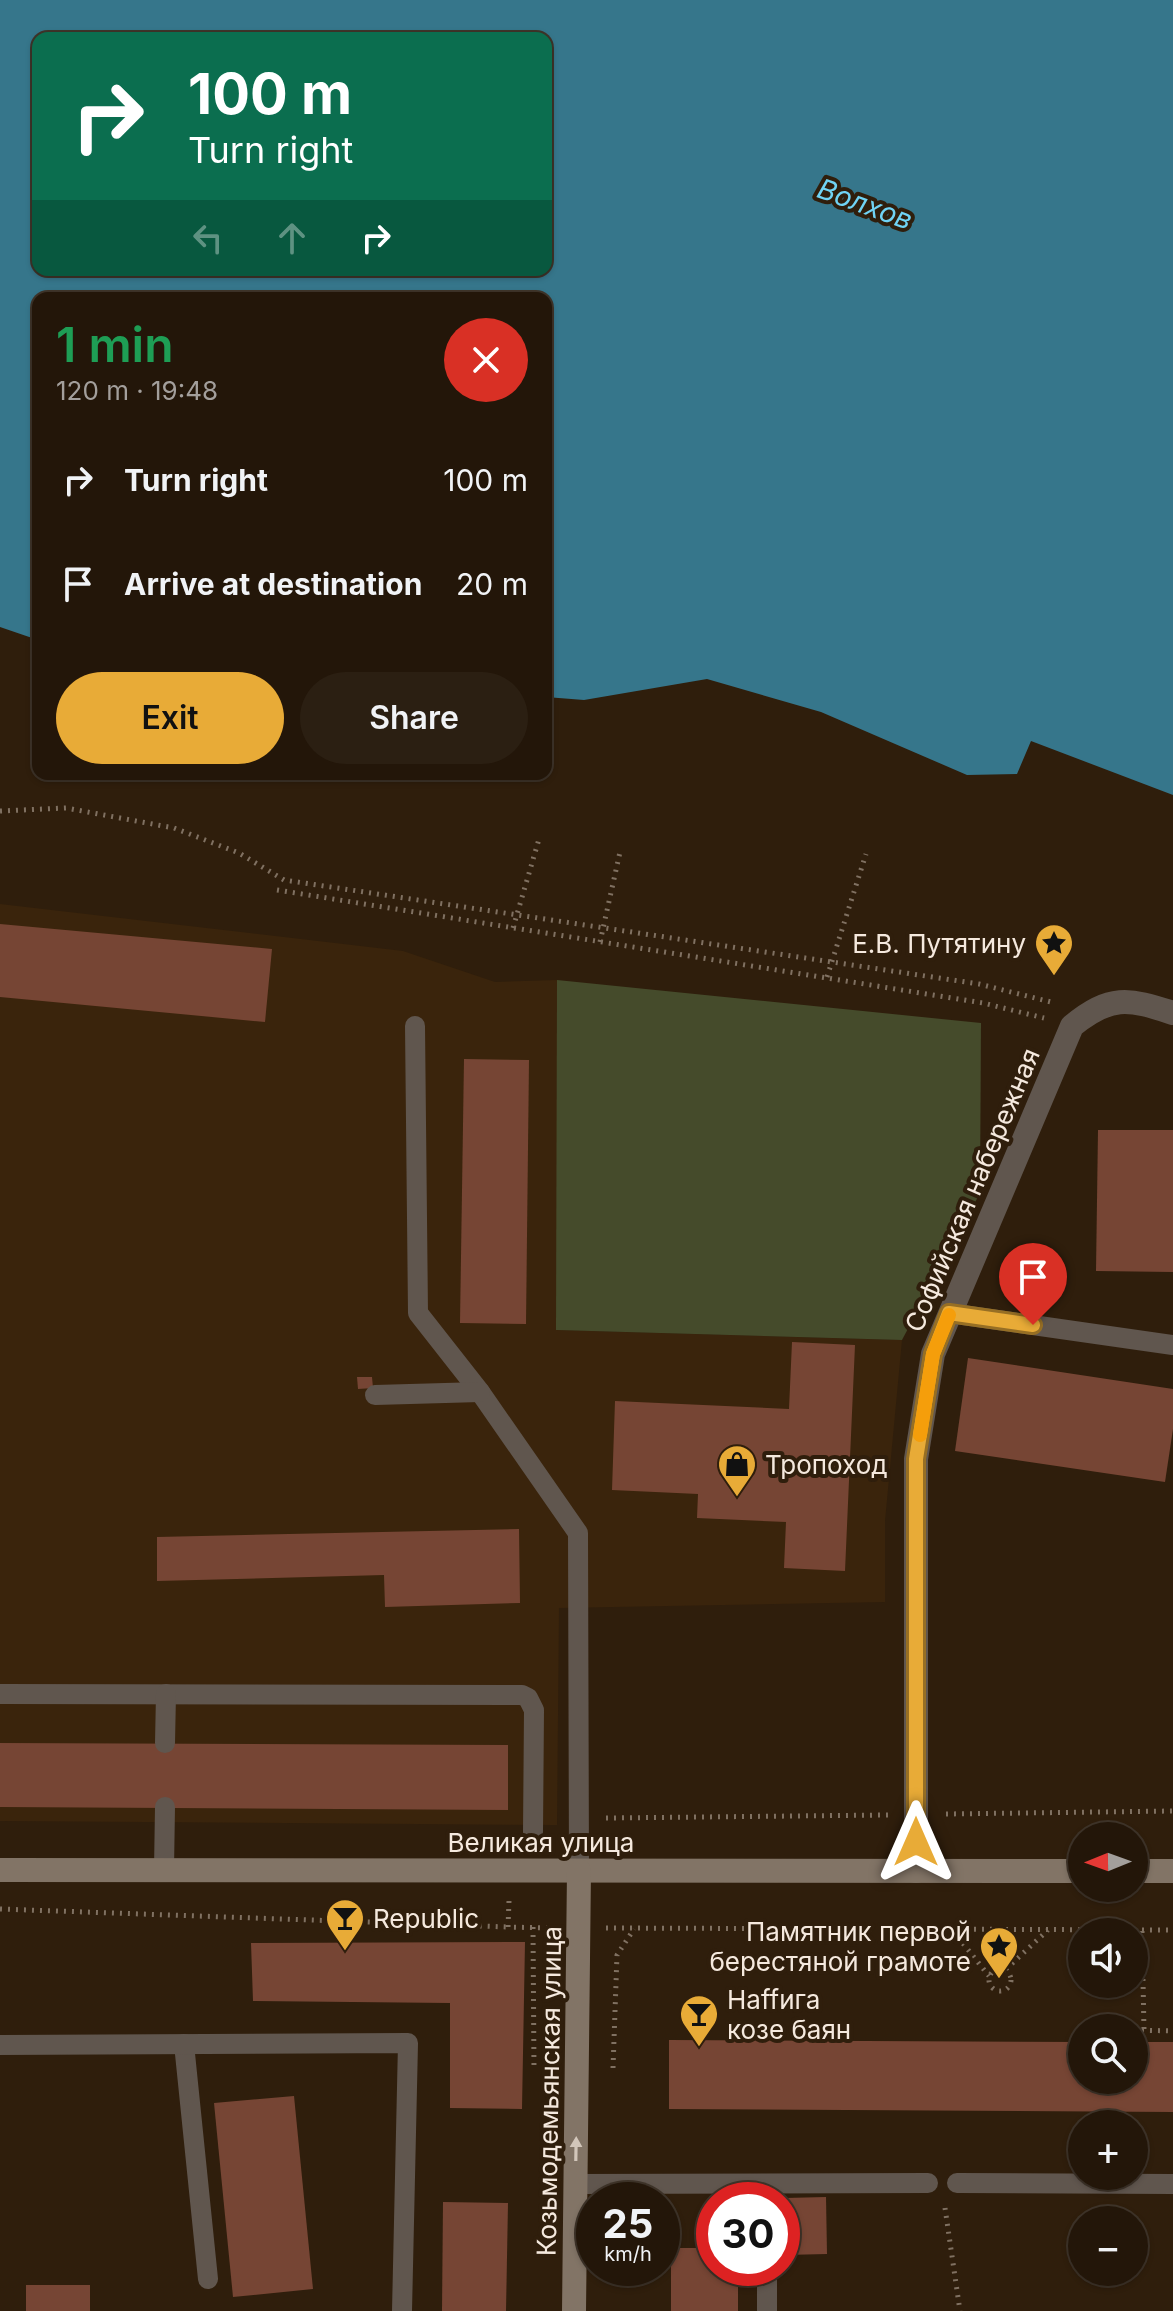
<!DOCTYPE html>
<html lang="en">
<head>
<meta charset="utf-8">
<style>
  :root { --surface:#231609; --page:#2b1f12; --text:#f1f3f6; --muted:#a39f9c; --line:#40352a; --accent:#e8ab37 }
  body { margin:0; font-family:Inter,sans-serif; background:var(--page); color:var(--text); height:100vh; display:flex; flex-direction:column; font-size:30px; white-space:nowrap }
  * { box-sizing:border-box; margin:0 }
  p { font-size:26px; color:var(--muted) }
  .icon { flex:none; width:44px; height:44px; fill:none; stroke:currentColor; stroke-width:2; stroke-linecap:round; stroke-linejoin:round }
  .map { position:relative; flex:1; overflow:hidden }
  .panel { position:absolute; left:32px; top:292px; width:520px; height:488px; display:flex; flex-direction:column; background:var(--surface); border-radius:16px; box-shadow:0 2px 6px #0004,0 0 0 2px var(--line) }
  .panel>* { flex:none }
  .top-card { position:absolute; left:32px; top:32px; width:520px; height:244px; border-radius:16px; box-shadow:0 2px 6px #0004,0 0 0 2px var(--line); background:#0b6e4f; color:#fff; overflow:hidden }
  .needle { width:52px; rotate:269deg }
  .controls { position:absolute; left:1068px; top:1822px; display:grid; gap:16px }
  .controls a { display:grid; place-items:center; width:80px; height:80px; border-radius:50%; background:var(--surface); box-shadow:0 2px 6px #0004,0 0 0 2px var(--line); font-size:40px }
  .speed { position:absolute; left:576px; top:2182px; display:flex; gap:16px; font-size:40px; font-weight:700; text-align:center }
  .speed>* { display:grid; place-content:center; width:104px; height:104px; border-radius:50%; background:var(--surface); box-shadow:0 2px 6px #0004,0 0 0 2px var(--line); line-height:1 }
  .speed small { font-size:20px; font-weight:400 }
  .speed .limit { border:12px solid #d22; background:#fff; color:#111 }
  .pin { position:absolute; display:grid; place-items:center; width:68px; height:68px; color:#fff; margin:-82px -34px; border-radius:50% 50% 50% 0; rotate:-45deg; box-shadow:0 0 8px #0007 }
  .pin .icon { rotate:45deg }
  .me { position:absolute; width:88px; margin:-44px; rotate:0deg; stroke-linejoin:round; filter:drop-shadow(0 0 6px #0008) }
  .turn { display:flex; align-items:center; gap:28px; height:168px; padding:0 24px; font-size:36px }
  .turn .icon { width:104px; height:104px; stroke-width:2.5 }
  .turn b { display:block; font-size:56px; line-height:68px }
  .lanes { display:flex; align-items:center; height:76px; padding:0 24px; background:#0003; justify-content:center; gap:40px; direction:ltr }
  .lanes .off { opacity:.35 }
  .round { display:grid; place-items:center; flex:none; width:84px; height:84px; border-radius:42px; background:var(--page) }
  .summary { display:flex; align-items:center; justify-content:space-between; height:136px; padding:0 24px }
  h1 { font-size:48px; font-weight:600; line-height:60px; color:#1e9e55 }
  .button { display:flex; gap:16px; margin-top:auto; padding:16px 24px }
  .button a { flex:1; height:92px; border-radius:48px; background:var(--accent); color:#111; font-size:32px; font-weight:600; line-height:92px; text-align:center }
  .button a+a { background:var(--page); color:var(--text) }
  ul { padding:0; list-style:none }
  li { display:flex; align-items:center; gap:24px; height:104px; padding:0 24px }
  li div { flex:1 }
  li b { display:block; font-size:30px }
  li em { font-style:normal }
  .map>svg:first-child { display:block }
</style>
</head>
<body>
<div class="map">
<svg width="1173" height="2311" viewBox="0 0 1173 2311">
  <rect width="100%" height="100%" fill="#2f1e0c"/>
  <polygon fill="#3a240c" points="0,904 403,951 495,982 557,980 557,1330 902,1340 885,1521 885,1602 559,1608 557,1825 0,1821"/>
  <polygon fill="#454b2b" points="557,980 981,1023 980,1193 902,1340 556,1330"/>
  <path fill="#36768b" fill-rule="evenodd" d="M 0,0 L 1173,0 L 1173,795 L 1031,741 L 1017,774 L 967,775 L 821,712 L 707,679 L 584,700 L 546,697 L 546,298 L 38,298 L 38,640 L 0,627 ZM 38,38 L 546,38 L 546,270 L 38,270 Z"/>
  <g fill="#764534">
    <polygon points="0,924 272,949 265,1022 0,997"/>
    <polygon points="464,1059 529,1060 526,1324 460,1323"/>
    <polygon points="1098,1130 1173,1130 1173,1272 1096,1271"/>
    <polygon points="792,1342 855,1345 845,1571 784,1568 786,1522 697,1518 698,1494 612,1490 615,1401 789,1409"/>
    <polygon points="968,1358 1173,1389 1173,1429 1165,1482 955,1451"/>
    <polygon points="357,1377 372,1377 373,1388 358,1389"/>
    <polygon points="519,1529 520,1603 385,1607 384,1575 157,1581 157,1537"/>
    <polygon points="0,1743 508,1745 508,1810 0,1807"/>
    <polygon points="525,1942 522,2109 450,2108 450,2003 253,2001 251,1943"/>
    <polygon points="669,2040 1082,2042 1082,2080 1134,2080 1134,2042 1173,2042 1173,2112 669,2109"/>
    <polygon points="294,2096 313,2289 233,2297 214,2103"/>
    <polygon points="826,2197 827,2254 785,2255 785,2198"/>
    <polygon points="443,2202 508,2203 506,2311 442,2311"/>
    <polygon points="671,2248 714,2248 714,2268 738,2268 738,2311 671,2311"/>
    <rect x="26" y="2285" width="64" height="26"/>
  </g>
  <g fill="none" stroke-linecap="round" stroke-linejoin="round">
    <g stroke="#807162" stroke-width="5" stroke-dasharray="2 6" stroke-linecap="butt">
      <polyline points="0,811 66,808 174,828 239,853 284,880 979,984 1051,1002"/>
      <polyline points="277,890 983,1003 1044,1018"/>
      <polyline points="513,928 539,839"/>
      <polyline points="600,942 620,852"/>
      <polyline points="827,977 866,854"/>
      <polyline points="946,1814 1173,1811"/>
      <polyline points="606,1818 888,1815"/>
      <polyline points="509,1901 508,1927 548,1928"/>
      <polyline points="0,1909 508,1927"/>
      <polyline points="533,1927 534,2070"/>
      <polyline points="606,1928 1173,1930"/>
      <polyline points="998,1930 998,1968"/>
      <polyline points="953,1931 989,1976"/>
      <polyline points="1142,1931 1144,2030"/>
      <circle cx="1000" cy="1980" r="11"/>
      <polyline points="1006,1969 1048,1930"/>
      <polyline points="1134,2030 1173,2031"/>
      <polyline points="1137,2030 1137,2042"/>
      <polyline points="613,2068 617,1955 634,1929"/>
      <polyline points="945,2208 960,2311"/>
    </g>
    <g stroke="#60564e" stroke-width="20">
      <polyline points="415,1026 418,1313 480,1392 578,1533 579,1871"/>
      <polyline points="949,1313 1173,1345"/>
      <polyline points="375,1395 480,1392"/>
      <polyline points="0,1694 522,1695 528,1698 534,1710 533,1832"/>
      <polyline points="165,1743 166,1694"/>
      <polyline points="164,1869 165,1807"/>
      <polyline points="184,2044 208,2279"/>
      <polyline points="0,2045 408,2043 402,2311"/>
      <polyline points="957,2183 1173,2184"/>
      <polyline points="576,2184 928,2183"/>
      <polyline points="767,2311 767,2268"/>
    </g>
    <path stroke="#60564e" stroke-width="24" d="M 916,1871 L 916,1459 L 933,1354 L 1072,1026 C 1110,995 1128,998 1173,1013"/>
    <g stroke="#827466" stroke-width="24">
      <polyline points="0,1870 1082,1871"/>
      <polyline points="1134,1871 1173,1871"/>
      <polyline points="574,2311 579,1871"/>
    </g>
  </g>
  <defs><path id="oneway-solid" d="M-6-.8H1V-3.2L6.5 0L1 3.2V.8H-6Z" transform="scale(2)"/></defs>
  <use fill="#d2c6ba" href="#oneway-solid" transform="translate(576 2149) rotate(-89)"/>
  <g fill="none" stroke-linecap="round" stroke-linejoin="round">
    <g stroke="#976f24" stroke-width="20">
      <polyline id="route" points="916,1842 916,1459 933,1354 949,1313 1033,1325"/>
    </g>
    <use href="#route" stroke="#e8ab37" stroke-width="14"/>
    <polyline stroke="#f59e0b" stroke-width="14" points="920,1435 933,1354 949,1315"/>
  </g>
  <defs>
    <g id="sight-pin" transform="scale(2)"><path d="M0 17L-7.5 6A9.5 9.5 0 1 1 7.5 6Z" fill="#e8ab37" stroke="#2f1e0c"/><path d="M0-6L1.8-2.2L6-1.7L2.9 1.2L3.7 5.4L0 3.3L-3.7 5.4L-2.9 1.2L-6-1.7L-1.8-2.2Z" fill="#111"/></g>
    <g id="shop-pin" transform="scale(2)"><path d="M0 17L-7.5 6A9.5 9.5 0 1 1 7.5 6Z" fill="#e8ab37" stroke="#2f1e0c"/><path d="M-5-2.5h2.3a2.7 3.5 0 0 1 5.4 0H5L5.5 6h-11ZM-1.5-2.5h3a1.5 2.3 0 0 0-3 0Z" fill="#111"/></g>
    <g id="bar-pin" transform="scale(2)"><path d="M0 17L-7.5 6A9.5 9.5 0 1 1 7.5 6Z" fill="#e8ab37" stroke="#2f1e0c"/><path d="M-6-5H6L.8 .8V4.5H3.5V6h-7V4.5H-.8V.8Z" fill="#111"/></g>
  </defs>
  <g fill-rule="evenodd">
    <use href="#sight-pin" x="1054" y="943"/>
    <use href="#shop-pin" x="737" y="1464"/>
    <use href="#bar-pin" x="345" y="1918"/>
    <use href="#sight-pin" x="999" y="1946"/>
    <use href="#bar-pin" x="699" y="2014"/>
  </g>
  <g text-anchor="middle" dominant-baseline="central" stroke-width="8" stroke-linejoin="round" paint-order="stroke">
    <g font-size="26" fill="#f5e9de" stroke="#2f1e0c" text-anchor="start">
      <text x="1026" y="943" text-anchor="end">Е.В. Путятину</text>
      <text x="765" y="1464">Тропоход</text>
      <text x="373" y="1918">Republic</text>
      <text x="971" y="1931" text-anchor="end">Памятник первой<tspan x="971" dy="30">берестяной грамоте</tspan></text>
      <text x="727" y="1999">Наffига<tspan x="727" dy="30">козе баян</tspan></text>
    </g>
    <g font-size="26" fill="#f5e9de" stroke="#2f1e0c">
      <text transform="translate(972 1190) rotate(-67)">Софийская набережная</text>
      <text x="541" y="1842">Великая улица</text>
      <text transform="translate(549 2091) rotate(-89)">Козьмодемьянская улица</text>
    </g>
    <g font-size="28" font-style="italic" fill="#70d3f4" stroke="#2f1e0c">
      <text transform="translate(865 204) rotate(20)">Волхов</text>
    </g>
  </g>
</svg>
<div class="controls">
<a><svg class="needle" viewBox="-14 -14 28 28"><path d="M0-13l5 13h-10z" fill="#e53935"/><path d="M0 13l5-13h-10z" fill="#a39f9c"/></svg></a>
<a><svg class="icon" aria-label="sound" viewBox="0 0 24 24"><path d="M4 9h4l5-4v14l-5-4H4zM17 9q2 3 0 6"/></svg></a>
<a><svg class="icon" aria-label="search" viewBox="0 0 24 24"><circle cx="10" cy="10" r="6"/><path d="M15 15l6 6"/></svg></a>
<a>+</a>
<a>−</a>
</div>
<div class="speed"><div>25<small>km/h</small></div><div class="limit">30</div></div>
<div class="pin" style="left:1033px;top:1325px;background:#d93025"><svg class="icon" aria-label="arrive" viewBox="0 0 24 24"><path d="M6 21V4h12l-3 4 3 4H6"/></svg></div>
<svg class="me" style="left:916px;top:1842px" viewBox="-20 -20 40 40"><path d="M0-17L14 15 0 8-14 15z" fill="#e8ab37" stroke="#fff" stroke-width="4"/></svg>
<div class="top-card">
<div class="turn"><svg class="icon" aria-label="right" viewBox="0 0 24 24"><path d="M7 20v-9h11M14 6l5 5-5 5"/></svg><div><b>100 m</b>Turn right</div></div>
<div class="lanes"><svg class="icon off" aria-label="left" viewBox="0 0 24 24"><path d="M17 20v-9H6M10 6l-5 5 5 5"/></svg><svg class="icon off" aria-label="ahead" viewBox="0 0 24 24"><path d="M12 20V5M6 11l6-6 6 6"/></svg><svg class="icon" aria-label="right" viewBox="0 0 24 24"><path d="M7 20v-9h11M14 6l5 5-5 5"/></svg></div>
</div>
<section class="panel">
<div class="summary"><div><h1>1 min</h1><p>120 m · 19:48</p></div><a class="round" style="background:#d93025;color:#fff"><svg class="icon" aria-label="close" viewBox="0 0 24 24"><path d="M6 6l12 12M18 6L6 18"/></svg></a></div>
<ul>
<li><svg class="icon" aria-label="right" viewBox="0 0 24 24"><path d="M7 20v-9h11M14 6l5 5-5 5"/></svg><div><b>Turn right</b></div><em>100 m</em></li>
<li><svg class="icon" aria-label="arrive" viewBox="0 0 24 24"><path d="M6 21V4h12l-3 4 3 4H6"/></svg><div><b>Arrive at destination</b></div><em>20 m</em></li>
</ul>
<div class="button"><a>Exit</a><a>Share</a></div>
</section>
</div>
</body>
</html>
